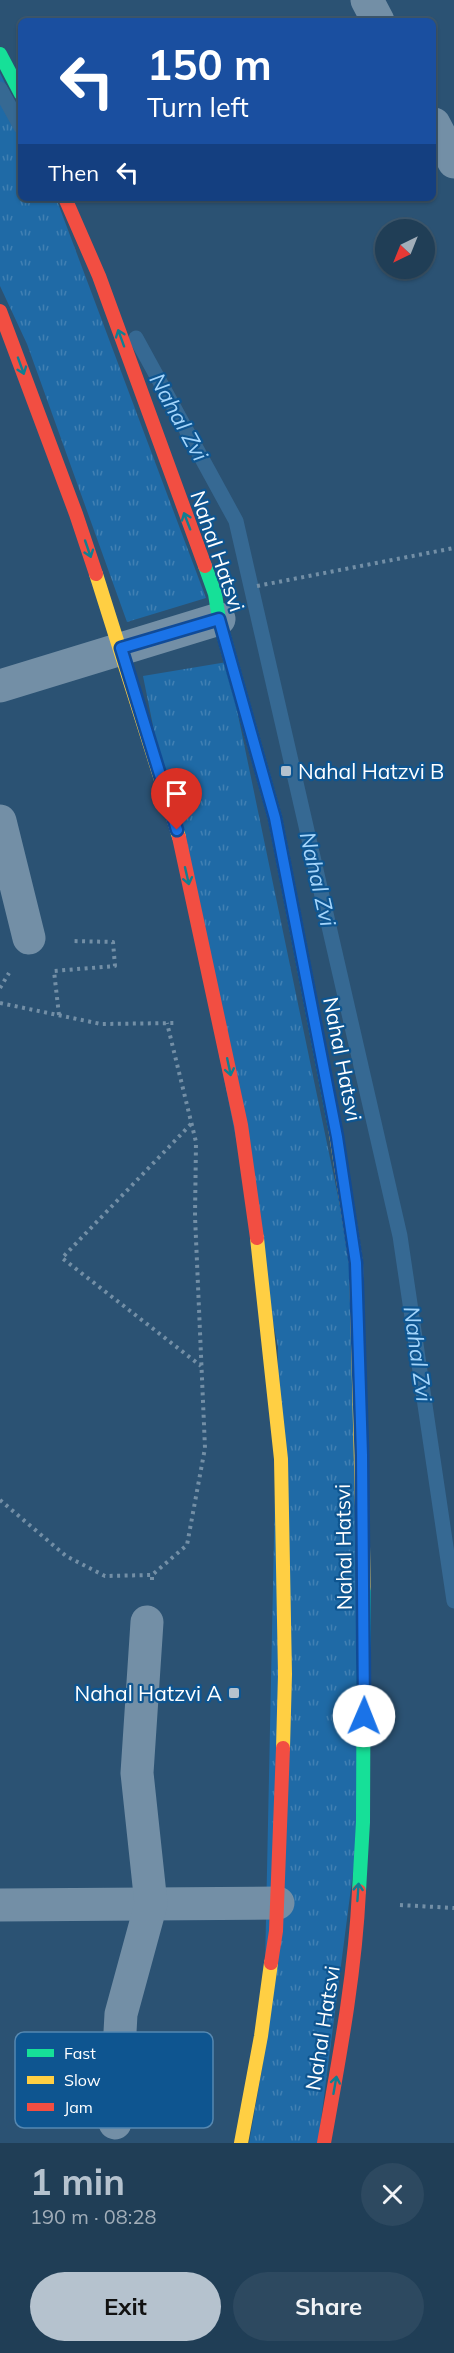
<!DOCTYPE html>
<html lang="en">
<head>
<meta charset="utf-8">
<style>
  :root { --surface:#203e56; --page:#2d4960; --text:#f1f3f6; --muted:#a2aeb9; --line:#3d576c; --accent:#b5c2ce }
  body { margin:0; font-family:Mulish,sans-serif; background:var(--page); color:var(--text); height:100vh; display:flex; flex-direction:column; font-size:22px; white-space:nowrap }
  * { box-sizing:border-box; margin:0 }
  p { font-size:20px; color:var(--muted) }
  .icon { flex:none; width:33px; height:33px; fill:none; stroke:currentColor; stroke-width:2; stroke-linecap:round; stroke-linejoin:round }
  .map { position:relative; height:2143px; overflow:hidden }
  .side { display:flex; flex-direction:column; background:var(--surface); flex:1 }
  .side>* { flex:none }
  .top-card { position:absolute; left:18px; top:18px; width:418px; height:183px; border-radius:9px; box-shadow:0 2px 4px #0004,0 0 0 2px var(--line); background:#1a4fa0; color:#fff; overflow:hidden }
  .needle { width:39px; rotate:223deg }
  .buttons { position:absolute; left:375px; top:219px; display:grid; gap:12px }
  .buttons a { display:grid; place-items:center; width:60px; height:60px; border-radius:50%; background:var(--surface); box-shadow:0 2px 4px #0004,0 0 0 2px var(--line); font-size:30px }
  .pin { position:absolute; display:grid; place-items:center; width:51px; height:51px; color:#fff; margin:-62px -26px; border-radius:50% 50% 50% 0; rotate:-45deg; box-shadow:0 0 6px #0007 }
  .pin .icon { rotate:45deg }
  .me { position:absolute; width:66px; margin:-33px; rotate:1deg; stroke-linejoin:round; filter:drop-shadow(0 0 4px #0008) }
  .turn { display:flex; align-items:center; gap:21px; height:126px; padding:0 30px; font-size:27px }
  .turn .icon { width:78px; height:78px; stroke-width:2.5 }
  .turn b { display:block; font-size:42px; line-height:51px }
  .then { display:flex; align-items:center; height:57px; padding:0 30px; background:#0003; gap:12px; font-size:22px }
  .round { display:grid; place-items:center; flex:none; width:63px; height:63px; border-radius:32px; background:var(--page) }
  .overview { display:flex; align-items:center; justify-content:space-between; height:102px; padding:0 30px }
  h1 { font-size:36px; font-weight:700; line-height:45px; color:var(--accent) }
  .primary-button { display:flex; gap:12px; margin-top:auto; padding:12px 30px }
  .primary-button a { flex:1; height:69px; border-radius:36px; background:var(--accent); color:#111; font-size:24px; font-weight:700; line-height:69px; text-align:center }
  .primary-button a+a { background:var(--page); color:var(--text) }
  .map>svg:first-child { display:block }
</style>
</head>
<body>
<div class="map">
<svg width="454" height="2143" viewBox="0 0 454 2143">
  <defs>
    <pattern id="grass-tufts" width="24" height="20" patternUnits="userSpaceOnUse" patternTransform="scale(1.5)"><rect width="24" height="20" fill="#1f6aa6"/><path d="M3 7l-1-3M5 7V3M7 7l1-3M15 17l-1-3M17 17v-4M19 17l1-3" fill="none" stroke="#4180b3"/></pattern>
  </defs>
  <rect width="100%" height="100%" fill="#2b5273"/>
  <g fill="url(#grass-tufts)">
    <polygon points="0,73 21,115 21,198 56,198 206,598 127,622 27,344 0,286"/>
    <polygon points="227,662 351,1259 359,1826 318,2143 249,2143 263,2063 278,1347 143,676"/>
  </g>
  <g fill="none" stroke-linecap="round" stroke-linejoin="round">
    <g stroke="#366993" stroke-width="15">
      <polyline points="0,89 21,127"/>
      <polyline points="136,338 236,521 400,1236 454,1601"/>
    </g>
    <g stroke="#738fa6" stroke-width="4" stroke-dasharray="3 4.5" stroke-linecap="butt">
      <polyline points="257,586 454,548"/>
      <polyline points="0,988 9,973"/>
      <polyline points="0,1003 101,1024 177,1023"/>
      <polyline points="59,1015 54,971 115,966 113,942 72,941"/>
      <polyline points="191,1124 62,1258 201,1366"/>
      <polyline points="0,1500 66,1556 105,1576 152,1575"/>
      <polyline points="152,1580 152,1575 187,1545 205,1448 195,1216 196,1142 167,1023"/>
      <polyline points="400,1905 454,1908"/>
    </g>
    <g stroke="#738fa6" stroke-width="33">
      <polyline points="367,0 378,21"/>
      <polyline points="434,124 454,162"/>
      <polyline points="0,686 219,619"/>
      <polyline points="0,821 29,938"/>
      <polyline points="0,1905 278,1903"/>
      <polyline points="115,2123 121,2014 151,1904 137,1773 147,1622"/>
    </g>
    <g stroke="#16e098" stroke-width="14">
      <polyline points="0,54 21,94"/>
      <polyline points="205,566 215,594 219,619 275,818 335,1128"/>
      <polyline points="359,1891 363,1822 364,1587"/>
    </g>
    <g stroke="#ffcf43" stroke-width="14">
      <polyline points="96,574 179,837"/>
      <polyline points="335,1128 356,1263 364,1587"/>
      <polyline points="257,1238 281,1459 285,1674 283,1748"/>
      <polyline points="241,2143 261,2036 271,1963"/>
    </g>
    <g stroke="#f24e42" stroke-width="14">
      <polyline points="65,198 99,276 205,566"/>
      <polyline points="0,311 76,514 96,574"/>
      <polyline points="179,837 241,1125 257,1238"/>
      <polyline points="271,1963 276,1931 283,1748"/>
      <path d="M 324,2143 C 339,2059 355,1976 359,1891"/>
    </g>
  </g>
  <defs><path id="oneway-shaft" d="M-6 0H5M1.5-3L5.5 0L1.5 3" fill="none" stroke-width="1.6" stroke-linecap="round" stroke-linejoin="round" transform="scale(1.5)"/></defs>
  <g stroke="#107f92">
    <use href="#oneway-shaft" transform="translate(121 338) rotate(-110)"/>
    <use href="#oneway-shaft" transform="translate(21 366) rotate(70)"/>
    <use href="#oneway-shaft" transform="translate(187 521) rotate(-111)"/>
    <use href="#oneway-shaft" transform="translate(88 549) rotate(71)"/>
    <use href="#oneway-shaft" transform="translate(187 876) rotate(77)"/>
    <use href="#oneway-shaft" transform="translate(229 1067) rotate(78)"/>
    <use href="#oneway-shaft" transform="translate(358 1892) rotate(-86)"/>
    <use href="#oneway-shaft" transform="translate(335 2085) rotate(-80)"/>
  </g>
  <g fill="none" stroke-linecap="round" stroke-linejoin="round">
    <g stroke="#114b97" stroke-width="15">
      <polyline id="route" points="177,830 121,648 219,619 275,818 337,1137 356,1263 362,1455 364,1716"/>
    </g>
    <use href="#route" stroke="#1a73e8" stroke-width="10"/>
  </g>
  <g fill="#b5c2ce" stroke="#0e5590" stroke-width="2">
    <rect x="280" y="765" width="12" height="12" rx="3"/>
    <rect x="228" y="1687" width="12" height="12" rx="3"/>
  </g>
  <g text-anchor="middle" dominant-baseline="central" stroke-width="4.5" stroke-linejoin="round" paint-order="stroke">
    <g font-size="21" fill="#fff" stroke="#0e5590">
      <text transform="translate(218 551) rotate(71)">Nahal Hatsvi</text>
      <text transform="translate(343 1059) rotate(79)">Nahal Hatsvi</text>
      <text transform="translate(343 1547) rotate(-91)">Nahal Hatsvi</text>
      <text transform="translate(322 2028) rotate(-81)">Nahal Hatsvi</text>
    </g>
    <g font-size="21" fill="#fff" stroke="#0e5590" text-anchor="start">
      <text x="298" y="771">Nahal Hatzvi B</text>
      <text x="222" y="1693" text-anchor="end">Nahal Hatzvi A</text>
    </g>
    <g font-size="22" font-style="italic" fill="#a4d5fb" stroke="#0e5590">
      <text transform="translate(179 417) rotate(61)">Nahal Zvi</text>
      <text transform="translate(318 879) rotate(77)">Nahal Zvi</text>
      <text transform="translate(418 1354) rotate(82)">Nahal Zvi</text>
    </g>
  </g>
  <rect x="15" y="2032" width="198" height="96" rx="9" fill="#0e5590" stroke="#5688b1" stroke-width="1.5"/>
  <rect x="27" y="2049" width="27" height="8" fill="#16e098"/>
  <rect x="27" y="2076" width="27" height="8" fill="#ffcf43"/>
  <rect x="27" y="2103" width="27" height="8" fill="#f24e42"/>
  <g font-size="16" fill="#fff">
    <text x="64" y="2059">Fast</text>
    <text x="64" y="2086">Slow</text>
    <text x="64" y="2113">Jam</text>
  </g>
</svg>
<div class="buttons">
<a><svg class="needle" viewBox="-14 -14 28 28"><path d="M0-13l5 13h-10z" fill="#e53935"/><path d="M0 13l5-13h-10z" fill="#a2aeb9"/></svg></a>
</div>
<div class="pin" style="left:177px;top:830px;background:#d93025"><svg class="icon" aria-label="arrive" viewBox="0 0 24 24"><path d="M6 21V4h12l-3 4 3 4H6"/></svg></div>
<svg class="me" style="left:364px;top:1716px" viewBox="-20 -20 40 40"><circle r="19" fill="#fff"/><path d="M0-13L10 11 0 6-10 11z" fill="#1a73e8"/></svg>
<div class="top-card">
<div class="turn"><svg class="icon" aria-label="left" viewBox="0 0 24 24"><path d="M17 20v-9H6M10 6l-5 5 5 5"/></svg><div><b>150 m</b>Turn left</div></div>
<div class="then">Then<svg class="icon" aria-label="left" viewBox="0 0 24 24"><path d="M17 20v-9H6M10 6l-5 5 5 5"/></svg></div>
</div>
</div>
<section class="side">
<div class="overview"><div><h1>1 min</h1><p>190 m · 08:28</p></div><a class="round"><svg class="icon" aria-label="close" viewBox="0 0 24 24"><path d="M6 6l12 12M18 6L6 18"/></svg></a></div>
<div class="primary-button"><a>Exit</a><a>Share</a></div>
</section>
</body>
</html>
